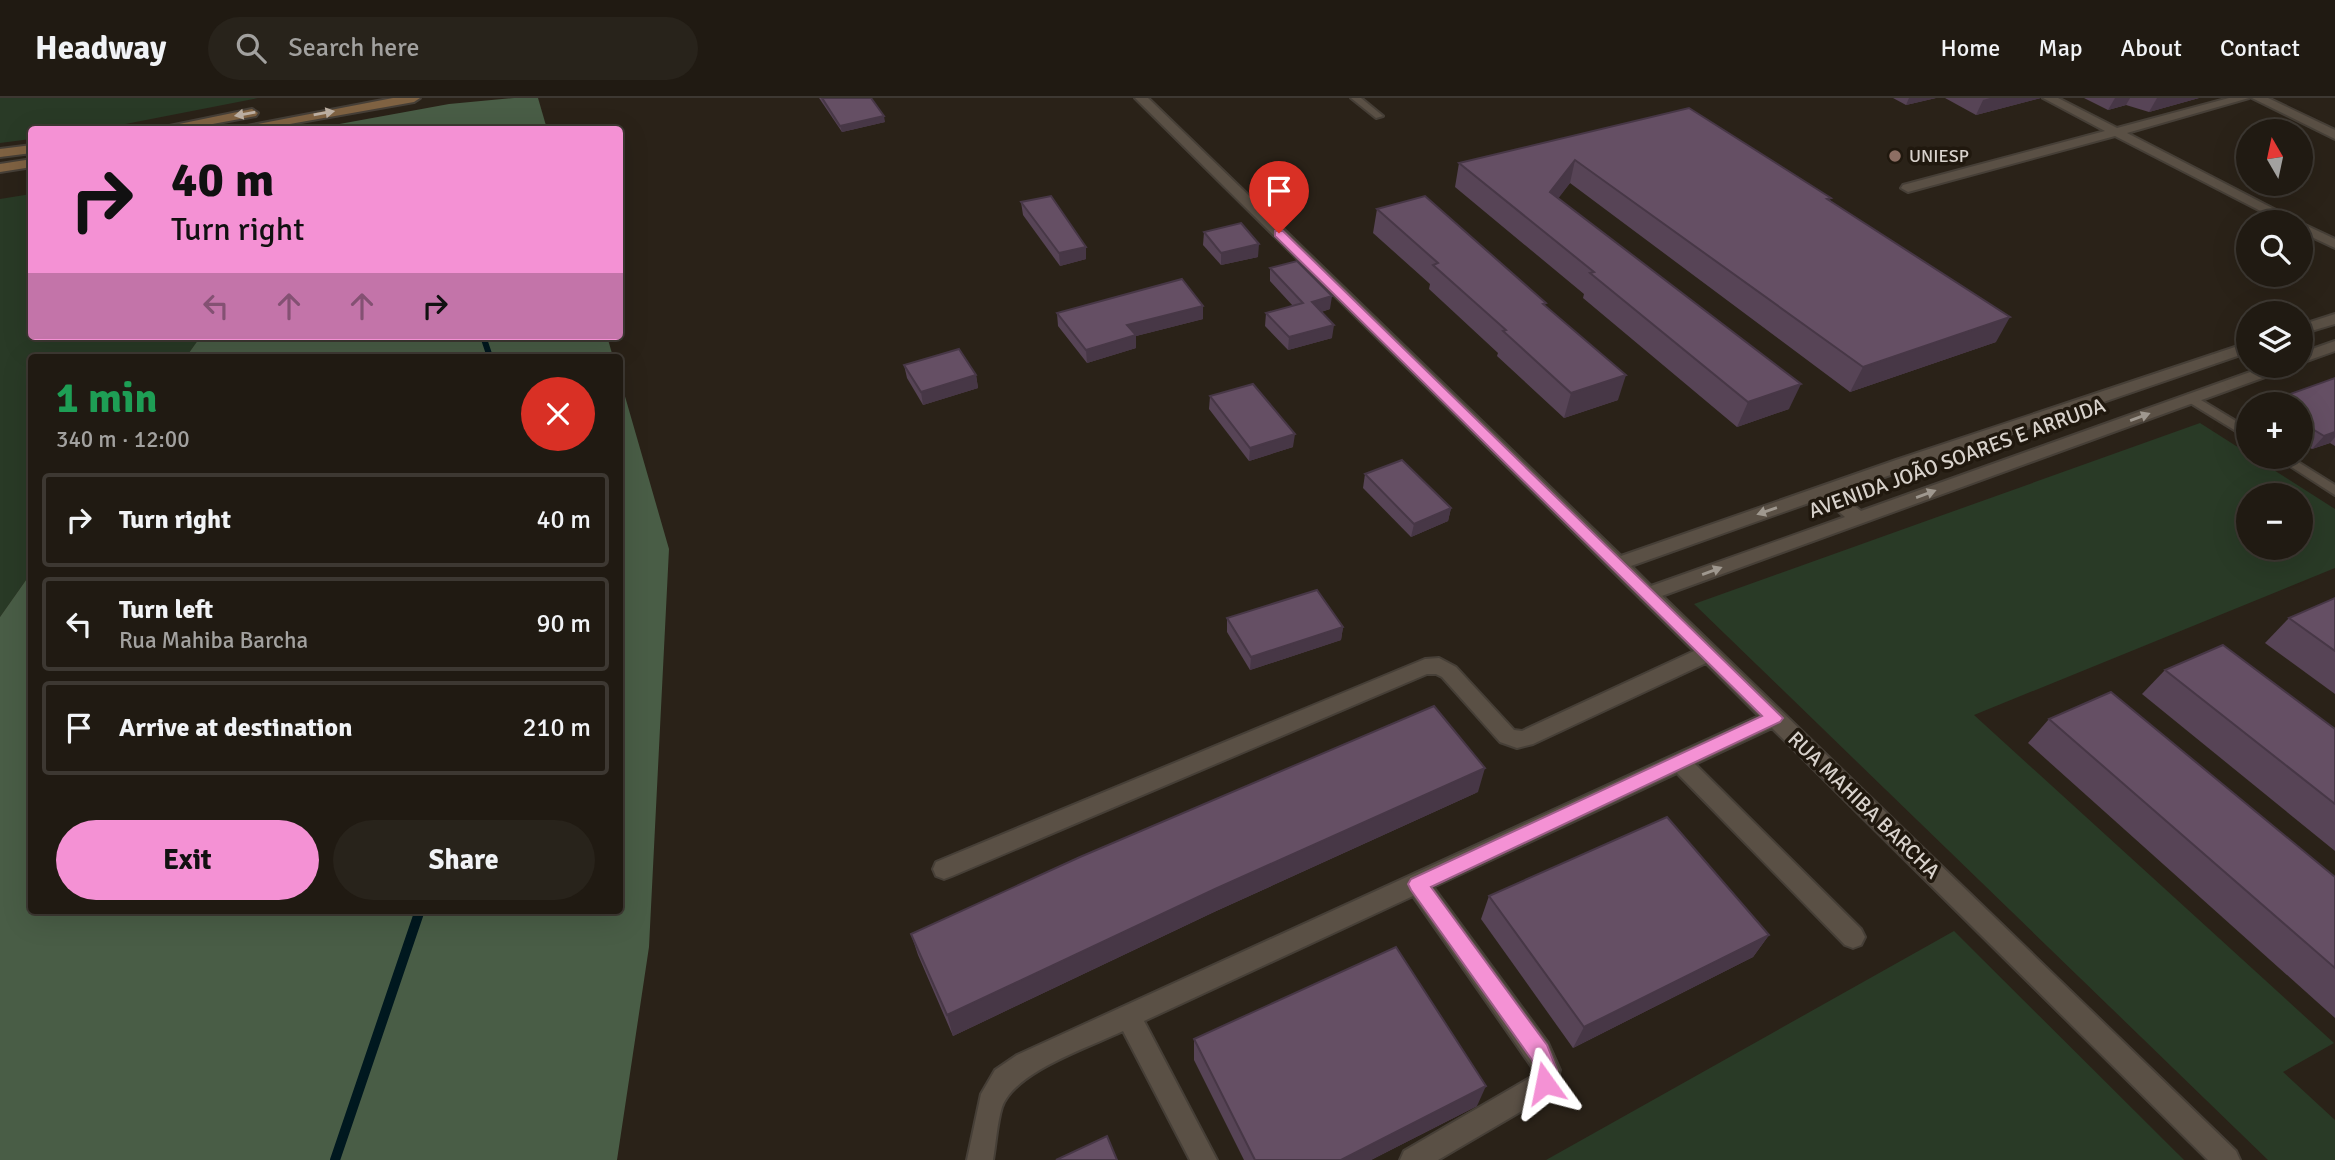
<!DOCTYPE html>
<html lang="en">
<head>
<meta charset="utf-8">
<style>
  :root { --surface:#201a12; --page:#28231b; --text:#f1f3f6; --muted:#a2a19f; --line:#3d3832; --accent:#f491d4 }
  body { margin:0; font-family:Signika,sans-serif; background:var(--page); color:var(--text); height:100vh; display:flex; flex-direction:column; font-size:26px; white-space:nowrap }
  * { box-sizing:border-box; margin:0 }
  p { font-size:23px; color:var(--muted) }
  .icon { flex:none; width:38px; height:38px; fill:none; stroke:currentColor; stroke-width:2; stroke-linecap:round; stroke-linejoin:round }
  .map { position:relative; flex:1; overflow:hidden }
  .side { position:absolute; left:28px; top:256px; width:595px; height:560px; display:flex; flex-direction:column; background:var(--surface); border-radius:7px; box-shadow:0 7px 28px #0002,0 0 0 2px var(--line) }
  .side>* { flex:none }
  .banner { position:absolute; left:28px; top:28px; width:595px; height:214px; border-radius:7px; box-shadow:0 7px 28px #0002,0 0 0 2px var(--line); background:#f491d4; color:#111; overflow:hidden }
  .needle { width:46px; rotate:351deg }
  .tools { position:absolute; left:2236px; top:21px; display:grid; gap:14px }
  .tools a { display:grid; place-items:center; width:77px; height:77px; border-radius:50%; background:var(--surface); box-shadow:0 7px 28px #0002,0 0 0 2px var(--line); font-size:35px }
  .pin { position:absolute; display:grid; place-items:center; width:60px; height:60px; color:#fff; margin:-72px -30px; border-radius:50% 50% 50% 0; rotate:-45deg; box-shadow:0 0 7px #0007 }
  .pin .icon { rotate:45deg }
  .me { position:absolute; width:77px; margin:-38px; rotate:348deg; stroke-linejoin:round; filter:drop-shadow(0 0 5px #0008) }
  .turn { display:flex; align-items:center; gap:24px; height:147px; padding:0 28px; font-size:32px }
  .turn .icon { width:91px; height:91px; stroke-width:2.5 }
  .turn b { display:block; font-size:49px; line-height:60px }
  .lanes { display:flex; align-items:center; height:66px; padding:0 28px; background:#0003; justify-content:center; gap:35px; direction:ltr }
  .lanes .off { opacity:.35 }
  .round { display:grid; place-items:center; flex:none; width:74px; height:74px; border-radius:37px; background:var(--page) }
  .head { display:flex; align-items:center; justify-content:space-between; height:119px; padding:0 28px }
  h1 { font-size:42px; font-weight:700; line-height:52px; color:#1e9e55 }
  .primary-button { display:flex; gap:14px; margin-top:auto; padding:14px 28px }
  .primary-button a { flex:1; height:80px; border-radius:42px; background:var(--accent); color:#111; font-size:28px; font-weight:700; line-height:80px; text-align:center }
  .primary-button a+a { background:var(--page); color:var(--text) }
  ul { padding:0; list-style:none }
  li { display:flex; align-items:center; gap:21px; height:94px; margin:0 14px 10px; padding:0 14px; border:4px solid var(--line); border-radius:7px }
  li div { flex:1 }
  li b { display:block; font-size:26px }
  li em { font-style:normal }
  header { display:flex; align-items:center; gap:42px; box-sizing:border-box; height:98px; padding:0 35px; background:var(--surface); border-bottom:2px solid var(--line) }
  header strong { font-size:33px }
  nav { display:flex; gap:38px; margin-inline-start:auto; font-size:24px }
  .search { width:490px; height:63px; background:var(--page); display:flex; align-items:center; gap:18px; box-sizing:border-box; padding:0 24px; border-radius:38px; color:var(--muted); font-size:26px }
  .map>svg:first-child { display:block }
</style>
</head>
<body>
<header>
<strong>Headway</strong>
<div class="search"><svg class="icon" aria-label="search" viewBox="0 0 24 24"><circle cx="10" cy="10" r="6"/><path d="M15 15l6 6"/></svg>Search here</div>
<nav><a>Home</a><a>Map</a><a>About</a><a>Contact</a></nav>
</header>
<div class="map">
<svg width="2335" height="1062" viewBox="0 0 2335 1062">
  <rect width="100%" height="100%" fill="#2a2218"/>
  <g fill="#293a26" fill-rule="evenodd">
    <polygon points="0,0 258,0 100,31 32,32 31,41 0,45"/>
    <polygon points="31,96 32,238 201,238 186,259 32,259 31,475 0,519 0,101"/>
    <path d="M 2200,325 L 2335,411 L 2335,470 L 1974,617 L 2334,945 L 2283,974 L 2335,1022 L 2335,1062 L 2268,1062 L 1694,506 ZM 2249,397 L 2301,397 L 2301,450 L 2249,450 Z"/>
    <polygon points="1954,833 2184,1062 1546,1062"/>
  </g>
  <g fill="#495d46">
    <polygon points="514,0 538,0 547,31 312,31 449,6"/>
    <polygon points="201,238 607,238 613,259 186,259"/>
    <polygon points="620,281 669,451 649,849 617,1062 0,1062 0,519 31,475 32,812 620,812"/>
  </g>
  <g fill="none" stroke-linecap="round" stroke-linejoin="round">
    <g stroke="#00181f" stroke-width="6">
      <polyline points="427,29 427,32"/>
      <polyline points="483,238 490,259"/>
    </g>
    <polyline stroke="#00181f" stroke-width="10" points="335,1062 420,812"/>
    <g stroke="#463f37" stroke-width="4">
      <g id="service">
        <polygon points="1351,0 1361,0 1383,18 1376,20"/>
        <polygon points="2191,296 2249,331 2249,341 2187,303 2187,297"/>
        <polygon points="2276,359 2290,359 2335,387 2335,397"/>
      </g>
    </g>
    <g stroke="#463f37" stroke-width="4">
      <g id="minor">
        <polygon points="2043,0 2058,0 2117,30 2229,0 2249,0 2127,35 2299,124 2282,124 2115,38 1908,94 1901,90 1903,87 2105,33"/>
        <polygon points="2252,0 2268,0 2335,32 2335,41"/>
        <polygon points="2301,125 2335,141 2335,150 2301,134"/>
        <path d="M 1648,489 L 1655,491 L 2236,1053 L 2240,1062 L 2208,1062 L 1772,630 L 1695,666 L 1861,831 L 1865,839 L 1861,847 L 1853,850 L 1845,847 L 1677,675 L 1433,789 L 1548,945 L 1560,972 L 1554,994 L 1438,1062 L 1400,1062 L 1404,1053 L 1533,978 L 1534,972 L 1413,798 L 1144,923 L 1217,1062 L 1190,1062 L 1123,933 C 1090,949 1015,973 1002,1009 C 997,1025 996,1045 993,1062 L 967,1062 L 981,996 L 995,972 L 1017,957 L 1759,618 L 1706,565 L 1533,646 L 1517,650 L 1500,644 L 1442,579 L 1436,576 L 1427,576 L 952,778 L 944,781 L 936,778 L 933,771 L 936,764 L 1425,561 L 1439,560 L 1456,569 L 1514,632 L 1522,633 L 1694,553 L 1641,501 L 1639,496 L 1641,491 Z"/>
      </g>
    </g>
    <g stroke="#463f37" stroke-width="4">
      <g id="tertiary">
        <path d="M 1135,0 L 1148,0 L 1621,458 L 1896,362 L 2244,246 L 2249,244 L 2249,254 L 1838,395 L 1861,413 L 2267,268 L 2289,268 L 2287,271 L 1648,503 L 1641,501 ZM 1823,400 L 1845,419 L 1651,488 L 1631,468 Z"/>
        <polygon points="2335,216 2335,226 2301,236 2301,227"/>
        <polygon points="2335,243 2335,253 2301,265 2301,255"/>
      </g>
    </g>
    <g stroke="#463f37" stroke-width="4">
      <g id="secondary">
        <polygon points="393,0 420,0 414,4 256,32 226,32"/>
        <polygon points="252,11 258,15 256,18 180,32 150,32"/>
        <polygon points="32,47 32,55 0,59 0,51"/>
        <polygon points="32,61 32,69 0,74 0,66"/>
      </g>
    </g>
    <use href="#service" fill="#5a5045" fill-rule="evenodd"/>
    <use href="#minor" fill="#5a5045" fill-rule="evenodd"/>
    <use href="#tertiary" fill="#5a5045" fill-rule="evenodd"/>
    <use href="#secondary" fill="#7f6242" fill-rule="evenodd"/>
  </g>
  <g fill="#574456">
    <polygon points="819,0 871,0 885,24 842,34"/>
    <polygon points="1893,0 1936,0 1906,7"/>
    <polygon points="1945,0 2041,0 1976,17"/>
    <polygon points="2084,0 2199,0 2149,14 2126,7 2108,12"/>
    <polygon points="1689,10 1830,102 1996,244 1850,294 1570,85 1558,100 1789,311 1737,329 1583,200 1584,196 1455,89 1459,65"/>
    <polygon points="1021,104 1086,149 1086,161 1060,168 1023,117"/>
    <polygon points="1377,111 1545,208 1618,302 1564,320 1497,258 1498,255 1429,191 1430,186 1373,135"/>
    <polygon points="1204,134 1258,159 1221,167 1203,147"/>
    <polygon points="1270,170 1330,211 1321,214 1332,240 1288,252 1265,228 1266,215 1293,208 1270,183"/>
    <polygon points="1057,215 1203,221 1136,238 1136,250 1087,265 1058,228"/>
    <polygon points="904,267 976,277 978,290 923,307 907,280"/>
    <polygon points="2335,280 2335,348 2330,345 2312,351 2301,344 2301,306 2266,306 2268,304"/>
    <polygon points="1210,298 1293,349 1249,363 1209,311"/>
    <polygon points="1365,376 1451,410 1448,423 1411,439 1363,390"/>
    <polygon points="2335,500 2335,596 2265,545 2289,520"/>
    <polygon points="1227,520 1343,529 1341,542 1250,572 1227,534"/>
    <polygon points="2165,572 2335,631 2335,753 2142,596"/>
    <polygon points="2049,621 2335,779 2335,920 2028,645"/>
    <polygon points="1478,694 1214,814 953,938 918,857 911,836"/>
    <polygon points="1489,798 1769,837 1753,859 1573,950 1481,821"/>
    <polygon points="1194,941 1477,1008 1371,1062 1244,1062 1194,962"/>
  </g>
  <g fill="#473746">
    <polygon points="1909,0 1936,0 1906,7"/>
    <polygon points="1990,0 2041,0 1976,17 1983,2"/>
    <polygon points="2115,0 2130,0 2126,7 2108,12"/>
    <polygon points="2157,0 2199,0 2149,14"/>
    <polygon points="884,18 885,24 842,34 840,28"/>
    <polygon points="1575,62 1570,85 1545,118 1550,94"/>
    <polygon points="1259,146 1258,159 1221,167 1221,155"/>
    <polygon points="1086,149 1086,161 1060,168 1059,155"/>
    <polygon points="1332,198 1330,211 1311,217 1312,204"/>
    <polygon points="1203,208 1203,221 1136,238 1136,250 1087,265 1086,252 1127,227"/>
    <polygon points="2010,219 1996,244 1850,294 1863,269"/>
    <polygon points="1334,227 1332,240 1288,252 1289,239"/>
    <polygon points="976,277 978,290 923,307 921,294"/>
    <polygon points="1626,277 1618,302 1564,320 1571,295"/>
    <polygon points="1801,286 1789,311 1737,329 1748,304"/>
    <polygon points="2335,334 2335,339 2330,345 2312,351 2324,338"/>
    <polygon points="1295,336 1293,349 1249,363 1250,350"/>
    <polygon points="1451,410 1448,423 1411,439 1414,426"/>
    <polygon points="1343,529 1341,542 1250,572 1251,559"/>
    <polygon points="1485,670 1478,694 1214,814 953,938 947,917 1215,791"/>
    <polygon points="1769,837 1753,859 1573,950 1584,929"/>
    <polygon points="1486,988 1477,1008 1371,1062 1341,1062"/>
  </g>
  <g fill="#654f64" stroke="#473746" stroke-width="2">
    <polygon points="822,0 871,0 884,18 840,28"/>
    <polygon points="1689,10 1831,100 1827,101 2010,219 1863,269 1575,62 1550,94 1801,286 1748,304 1590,175 1594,174 1459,65"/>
    <polygon points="1051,98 1086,149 1059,155 1021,104"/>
    <polygon points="1425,98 1546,205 1543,206 1626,277 1571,295 1503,233 1506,232 1433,167 1438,165 1377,111"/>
    <polygon points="1241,125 1259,146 1221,155 1204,134"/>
    <polygon points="1297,163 1332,198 1312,204 1334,227 1289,239 1266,215 1303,205 1270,170"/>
    <polygon points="1182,181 1203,208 1127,227 1136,237 1086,252 1057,215"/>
    <polygon points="959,251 976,277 921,294 904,267"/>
    <polygon points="2335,280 2335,334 2324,338 2301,324 2301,306 2272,306 2268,304"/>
    <polygon points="1253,286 1295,336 1250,350 1210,298"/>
    <polygon points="1402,362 1451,410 1414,426 1365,376"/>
    <polygon points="1317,492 1343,529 1251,559 1227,520"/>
    <polygon points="2335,500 2335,553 2289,520"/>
    <polygon points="2223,547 2335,631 2335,706 2165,572"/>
    <polygon points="2111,594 2335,779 2335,870 2049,621"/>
    <polygon points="1434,608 1485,670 1215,791 947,917 911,836 1080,759"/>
    <polygon points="1667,719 1769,837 1584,929 1489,798"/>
    <polygon points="1396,849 1486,988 1341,1062 1255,1062 1194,941"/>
    <polygon points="1107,1038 1117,1062 1056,1062"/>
  </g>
  <defs><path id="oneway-solid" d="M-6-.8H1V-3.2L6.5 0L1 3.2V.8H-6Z" transform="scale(1.75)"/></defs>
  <g fill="#bdb0a3">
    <use href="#oneway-solid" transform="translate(324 15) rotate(-10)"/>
    <use href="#oneway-solid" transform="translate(245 16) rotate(170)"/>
  </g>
  <g fill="#9f988f">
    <use href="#oneway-solid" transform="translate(2140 319) rotate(-20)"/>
    <use href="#oneway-solid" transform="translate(1926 396) rotate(-20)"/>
    <use href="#oneway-solid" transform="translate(1767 413) rotate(161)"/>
    <use href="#oneway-solid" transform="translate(1712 473) rotate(-20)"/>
  </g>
  <path fill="#f491d4" stroke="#9f5e8a" stroke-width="2" d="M 1275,133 L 1283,133 L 1783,620 L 1780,624 L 1431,789 L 1547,947 L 1557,972 L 1553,993 L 1545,996 L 1538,993 C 1533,982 1537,973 1532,962 L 1411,792 L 1408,786 L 1411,781 L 1762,618 L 1275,138 Z"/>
  <circle fill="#8d6e63" stroke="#20180e" stroke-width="2.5" cx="1895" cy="58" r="7"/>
  <g text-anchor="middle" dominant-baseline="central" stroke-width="7" stroke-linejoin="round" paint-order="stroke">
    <g font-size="18" fill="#d8d2cc" stroke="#20180e" text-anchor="start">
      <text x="1909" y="58">UNIESP</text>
    </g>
    <g font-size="21" fill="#d8d2cc" stroke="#20180e">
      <text transform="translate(1957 360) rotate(-20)">AVENIDA JOÃO SOARES E ARRUDA</text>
      <text transform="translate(1864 707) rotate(44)">RUA MAHIBA BARCHA</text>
    </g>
  </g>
</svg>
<div class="tools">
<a><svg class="needle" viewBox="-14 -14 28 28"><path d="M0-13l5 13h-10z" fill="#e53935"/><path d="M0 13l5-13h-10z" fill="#a2a19f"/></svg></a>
<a><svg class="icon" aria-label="search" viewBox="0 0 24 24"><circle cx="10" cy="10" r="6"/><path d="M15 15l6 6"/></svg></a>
<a><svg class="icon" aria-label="layers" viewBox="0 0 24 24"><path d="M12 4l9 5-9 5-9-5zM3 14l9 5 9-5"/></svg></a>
<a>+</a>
<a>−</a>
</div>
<div class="pin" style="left:1279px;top:135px;background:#d93025"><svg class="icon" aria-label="arrive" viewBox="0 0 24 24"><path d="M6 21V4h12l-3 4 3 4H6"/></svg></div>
<svg class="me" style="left:1545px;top:985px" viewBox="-20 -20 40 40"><path d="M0-17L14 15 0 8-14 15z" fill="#f491d4" stroke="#fff" stroke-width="4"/></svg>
<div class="banner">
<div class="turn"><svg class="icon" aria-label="right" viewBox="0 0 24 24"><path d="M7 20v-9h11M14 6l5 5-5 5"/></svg><div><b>40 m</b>Turn right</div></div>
<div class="lanes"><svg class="icon off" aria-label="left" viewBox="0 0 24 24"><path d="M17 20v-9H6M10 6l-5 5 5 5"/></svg><svg class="icon off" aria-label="ahead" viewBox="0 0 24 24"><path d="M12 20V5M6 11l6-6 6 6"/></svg><svg class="icon off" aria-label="ahead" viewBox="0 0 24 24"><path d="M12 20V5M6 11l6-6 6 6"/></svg><svg class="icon" aria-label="right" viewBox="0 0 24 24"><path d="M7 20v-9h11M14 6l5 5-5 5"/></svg></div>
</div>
<section class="side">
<div class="head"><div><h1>1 min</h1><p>340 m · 12:00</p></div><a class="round" style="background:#d93025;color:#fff"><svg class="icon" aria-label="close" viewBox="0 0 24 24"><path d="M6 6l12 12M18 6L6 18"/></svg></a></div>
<ul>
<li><svg class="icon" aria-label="right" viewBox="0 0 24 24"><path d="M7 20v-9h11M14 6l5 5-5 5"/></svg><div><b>Turn right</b></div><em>40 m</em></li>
<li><svg class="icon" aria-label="left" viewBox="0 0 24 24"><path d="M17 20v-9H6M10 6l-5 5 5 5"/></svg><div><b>Turn left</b><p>Rua Mahiba Barcha</p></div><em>90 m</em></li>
<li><svg class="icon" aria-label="arrive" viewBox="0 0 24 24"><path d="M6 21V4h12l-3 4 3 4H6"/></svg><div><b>Arrive at destination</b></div><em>210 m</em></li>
</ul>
<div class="primary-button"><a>Exit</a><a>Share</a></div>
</section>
</div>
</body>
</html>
